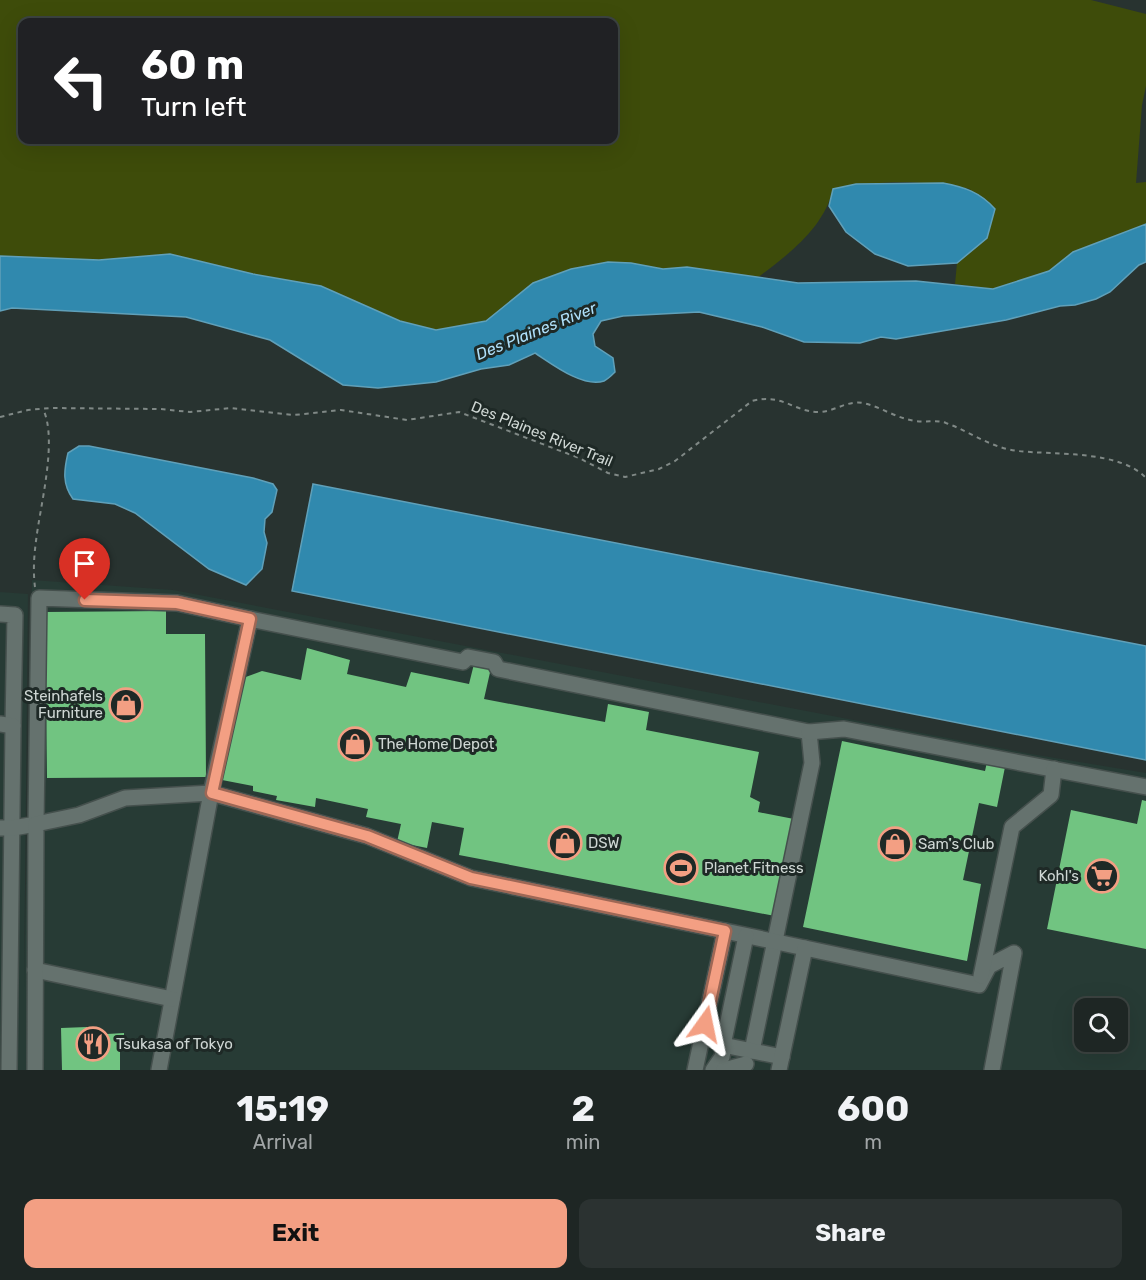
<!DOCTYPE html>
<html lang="en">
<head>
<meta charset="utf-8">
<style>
  :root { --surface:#1e2624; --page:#2b3231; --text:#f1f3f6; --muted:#a1a5a6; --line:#3c4341; --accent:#f39f83 }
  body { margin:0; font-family:Rubik,sans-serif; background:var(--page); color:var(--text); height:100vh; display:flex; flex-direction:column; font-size:22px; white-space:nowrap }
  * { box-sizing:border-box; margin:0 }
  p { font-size:20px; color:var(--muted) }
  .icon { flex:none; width:33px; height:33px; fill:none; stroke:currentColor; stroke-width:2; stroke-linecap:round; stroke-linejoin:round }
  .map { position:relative; height:1070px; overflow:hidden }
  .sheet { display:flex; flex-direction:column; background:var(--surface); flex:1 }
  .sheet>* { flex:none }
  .guide { position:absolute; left:18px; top:18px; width:600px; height:126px; border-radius:12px; box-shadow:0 6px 24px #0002,0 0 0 2px var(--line); background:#202124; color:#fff; overflow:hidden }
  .tools { position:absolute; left:1074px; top:998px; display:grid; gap:12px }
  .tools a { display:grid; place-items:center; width:54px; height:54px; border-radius:12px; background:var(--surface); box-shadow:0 6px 24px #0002,0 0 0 2px var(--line); font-size:30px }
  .pin { position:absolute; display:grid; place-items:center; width:51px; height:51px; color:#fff; margin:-62px -26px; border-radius:50% 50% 50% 0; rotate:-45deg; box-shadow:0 0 6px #0007 }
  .pin .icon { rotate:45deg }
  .me { position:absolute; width:66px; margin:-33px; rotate:12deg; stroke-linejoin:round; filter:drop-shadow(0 0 4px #0008) }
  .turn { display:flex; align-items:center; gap:21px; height:126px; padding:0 24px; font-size:27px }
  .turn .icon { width:78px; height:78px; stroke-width:2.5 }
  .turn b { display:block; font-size:42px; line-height:51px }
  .eta { display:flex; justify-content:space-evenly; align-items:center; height:102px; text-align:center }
  .eta b { font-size:36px; font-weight:700; line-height:42px }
  .cta { display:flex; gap:12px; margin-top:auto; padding:12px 24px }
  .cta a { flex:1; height:69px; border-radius:12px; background:var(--accent); color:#111; font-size:24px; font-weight:700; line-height:69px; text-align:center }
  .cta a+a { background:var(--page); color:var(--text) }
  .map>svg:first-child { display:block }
</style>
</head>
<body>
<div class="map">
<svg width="1146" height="1070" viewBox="0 0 1146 1070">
  <rect width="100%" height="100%" fill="#283330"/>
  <path fill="#273b35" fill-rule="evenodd" d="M 32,580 L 173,590 L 1031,754 L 1146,773 L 1146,1070 L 0,1070 L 0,592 L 28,594 L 24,987 ZM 1084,1008 L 1118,1008 L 1118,1041 L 1084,1041 Z"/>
  <path fill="#3e4c0a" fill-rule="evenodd" d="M 0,0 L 1091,0 L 1146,14 L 1146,86 L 1142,105 L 1136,183 L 1146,182 L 1146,224 L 1073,252 L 1049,271 L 993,289 L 955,284 L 957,263 L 987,238 L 970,189 C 927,180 875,180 833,189 C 824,228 788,255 757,278 L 687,267 L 663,269 L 631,263 L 608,262 L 571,269 L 533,283 L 487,321 L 436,330 L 400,321 L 321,286 L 253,274 L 170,254 L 99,260 L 0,256 ZM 22,22 L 614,22 L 614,140 L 22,140 Z"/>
  <g fill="#3089ae" stroke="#60a0b9" stroke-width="1.5">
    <path d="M 943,183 C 964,187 980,192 995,209 L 987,238 L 957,263 L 908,266 L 875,254 L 846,232 L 829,206 L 833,189 L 856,184 Z"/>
    <path d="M 1146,224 L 1146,262 L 1139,265 L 1110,292 L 1096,299 L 1075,305 L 1060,306 L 1006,320 L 896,339 L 881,337 L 860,343 L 804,342 L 762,327 L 699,312 L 623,316 L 601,321 L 593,334 L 595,346 L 613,358 L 615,372 C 612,375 608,379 604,381 C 583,388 552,364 535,353 L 509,365 L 481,369 L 436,382 L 378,388 L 343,385 L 270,340 L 186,317 L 12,308 L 0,311 L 0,256 L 99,260 L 170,254 L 253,274 L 321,286 L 400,321 L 436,330 L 486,321 L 533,283 L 571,269 L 608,262 L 631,263 L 663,269 L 687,267 L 798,283 L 916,281 L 993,289 L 1049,271 L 1073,252 Z"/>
    <path d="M 79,446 L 89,446 L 253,478 L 273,484 L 277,490 L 272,512 L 265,519 L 264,532 L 267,543 L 262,569 L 246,585 L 209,569 L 135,513 L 115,504 L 73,499 C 62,484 64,470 68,453 Z"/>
    <polygon points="313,484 1146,646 1146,760 292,591"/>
  </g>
  <g fill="#71c481">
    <polygon points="166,611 166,634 205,634 206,777 47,778 45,612"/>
    <polygon points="307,648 350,660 347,674 406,687 411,672 469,684 474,664 491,668 484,699 605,722 608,704 649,712 646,730 759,752 750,797 760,802 758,812 794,819 775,916 459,855 464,828 432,822 427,848 397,842 401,824 366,817 368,809 316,798 315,807 276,800 277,796 253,791 253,786 222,780 243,678 262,671 301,680"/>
    <polygon points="842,741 985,771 987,762 1005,767 997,807 979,803 963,880 981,884 967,961 803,927"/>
    <polygon points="1142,800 1146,801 1146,949 1047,929 1071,810 1137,824"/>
    <polygon points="87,1027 87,1038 107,1038 107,1034 124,1033 124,1050 120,1051 120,1070 62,1070 61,1028"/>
  </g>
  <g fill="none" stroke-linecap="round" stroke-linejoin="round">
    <g stroke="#45504d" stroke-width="18">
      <g id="minor">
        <polyline points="0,614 15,615 13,726"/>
        <polyline points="250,619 463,662 468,657 494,662 498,669 809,732 812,763 752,1051"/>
        <polyline points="0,724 13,726 9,1070"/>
        <polyline points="809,732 844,729 1146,787"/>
        <polyline points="0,828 13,828 36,824 39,598 177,603 250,619 211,793 159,1070"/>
        <polyline points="725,931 979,985 989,966 1014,953 992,1070"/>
        <polyline points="746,936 723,1045 782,1057"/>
        <polyline points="35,970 172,999"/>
        <polyline points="981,976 1012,827 1051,795 1054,769"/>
        <polyline points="35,1070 36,824 79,815 125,798 211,793 367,836 471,878 725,931 695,1070"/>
        <polyline points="713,1070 722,1057 724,1045"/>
        <polyline points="724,1070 746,1064"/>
        <polyline points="779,1070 805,948"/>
      </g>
    </g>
    <g stroke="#808986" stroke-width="2" stroke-dasharray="4.5 4.5" stroke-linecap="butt">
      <path d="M 0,417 L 28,410 L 50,408 L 160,409 L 190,412 L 231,408 L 294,415 L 341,410 L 407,420 L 459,412 L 579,458 L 608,473 L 625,477 L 659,469 L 675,461 L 752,401 C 783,393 793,412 819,412 C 834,412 847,400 863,403 C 881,407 896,418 915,421 C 925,423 936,419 946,423 C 971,432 991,448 1018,451 C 1054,455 1120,450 1146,478"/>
      <path d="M 35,587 C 33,572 34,556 36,541 C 40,506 58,440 43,409"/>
    </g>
    <use href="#minor" stroke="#65726e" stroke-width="15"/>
  </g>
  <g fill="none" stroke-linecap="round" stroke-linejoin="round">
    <g stroke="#9e6755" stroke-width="15">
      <polyline id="route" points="85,600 177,603 250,619 212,793 367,836 471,878 725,931 705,1024"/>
    </g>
    <use href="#route" stroke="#f39f83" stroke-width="10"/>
  </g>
  <defs>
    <g id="shop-ring" transform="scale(1.725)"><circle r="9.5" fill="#1e2926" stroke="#f39f83" stroke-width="1.5"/><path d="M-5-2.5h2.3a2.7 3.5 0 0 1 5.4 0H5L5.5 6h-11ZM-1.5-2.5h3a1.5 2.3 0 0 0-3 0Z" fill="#f39f83"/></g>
    <g id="stadium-ring" transform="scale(1.725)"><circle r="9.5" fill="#1e2926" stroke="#f39f83" stroke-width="1.5"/><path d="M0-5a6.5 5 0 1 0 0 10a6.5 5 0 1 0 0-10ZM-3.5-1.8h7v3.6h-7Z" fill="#f39f83"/></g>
    <g id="supermarket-ring" transform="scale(1.725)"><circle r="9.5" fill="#1e2926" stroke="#f39f83" stroke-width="1.5"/><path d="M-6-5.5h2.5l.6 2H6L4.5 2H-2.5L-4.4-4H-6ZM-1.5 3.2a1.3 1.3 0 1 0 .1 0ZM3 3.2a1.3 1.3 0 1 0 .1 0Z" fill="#f39f83"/></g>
    <g id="restaurant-ring" transform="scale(1.725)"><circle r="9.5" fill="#1e2926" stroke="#f39f83" stroke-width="1.5"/><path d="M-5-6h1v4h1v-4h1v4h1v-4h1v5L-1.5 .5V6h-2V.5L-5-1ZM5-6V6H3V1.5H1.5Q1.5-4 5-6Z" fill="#f39f83"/></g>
  </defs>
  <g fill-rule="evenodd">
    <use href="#shop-ring" x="126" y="705"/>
    <use href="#shop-ring" x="355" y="744"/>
    <use href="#shop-ring" x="565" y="843"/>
    <use href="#shop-ring" x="895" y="844"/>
    <use href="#stadium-ring" x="681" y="868"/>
    <use href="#supermarket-ring" x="1102" y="876"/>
    <use href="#restaurant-ring" x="93" y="1044"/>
  </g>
  <g text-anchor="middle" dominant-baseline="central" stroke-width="6" stroke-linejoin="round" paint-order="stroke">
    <g font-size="15" fill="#cfd7d4" stroke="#1e2926">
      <text transform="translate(542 434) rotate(22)">Des Plaines River Trail</text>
    </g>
    <g font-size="15" fill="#cfd7d4" stroke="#1e2926" text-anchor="start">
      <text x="103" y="696" text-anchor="end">Steinhafels<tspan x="103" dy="17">Furniture</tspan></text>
      <text x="378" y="744">The Home Depot</text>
      <text x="588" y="843">DSW</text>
      <text x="918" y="844">Sam's Club</text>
      <text x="704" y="868">Planet Fitness</text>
      <text x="1079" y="876" text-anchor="end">Kohl's</text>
      <text x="116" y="1044">Tsukasa of Tokyo</text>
    </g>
    <g font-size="16" font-style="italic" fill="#afe0fa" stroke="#1e2926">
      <text transform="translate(536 331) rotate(-22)">Des Plaines River</text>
    </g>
  </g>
</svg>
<div class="tools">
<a><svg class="icon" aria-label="search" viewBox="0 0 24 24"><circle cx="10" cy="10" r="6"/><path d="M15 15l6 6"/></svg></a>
</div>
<div class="pin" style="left:85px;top:600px;background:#d93025"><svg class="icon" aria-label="arrive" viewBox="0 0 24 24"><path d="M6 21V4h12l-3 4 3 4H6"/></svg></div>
<svg class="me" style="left:705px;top:1024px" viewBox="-20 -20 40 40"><path d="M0-17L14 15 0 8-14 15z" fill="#f39f83" stroke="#fff" stroke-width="4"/></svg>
<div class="guide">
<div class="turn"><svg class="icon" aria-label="left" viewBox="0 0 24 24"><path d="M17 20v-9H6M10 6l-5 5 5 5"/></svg><div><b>60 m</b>Turn left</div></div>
</div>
</div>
<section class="sheet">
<div class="eta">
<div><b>15:19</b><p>Arrival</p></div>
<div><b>2</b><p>min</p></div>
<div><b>600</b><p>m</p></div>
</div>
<div class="cta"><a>Exit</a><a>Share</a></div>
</section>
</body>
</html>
